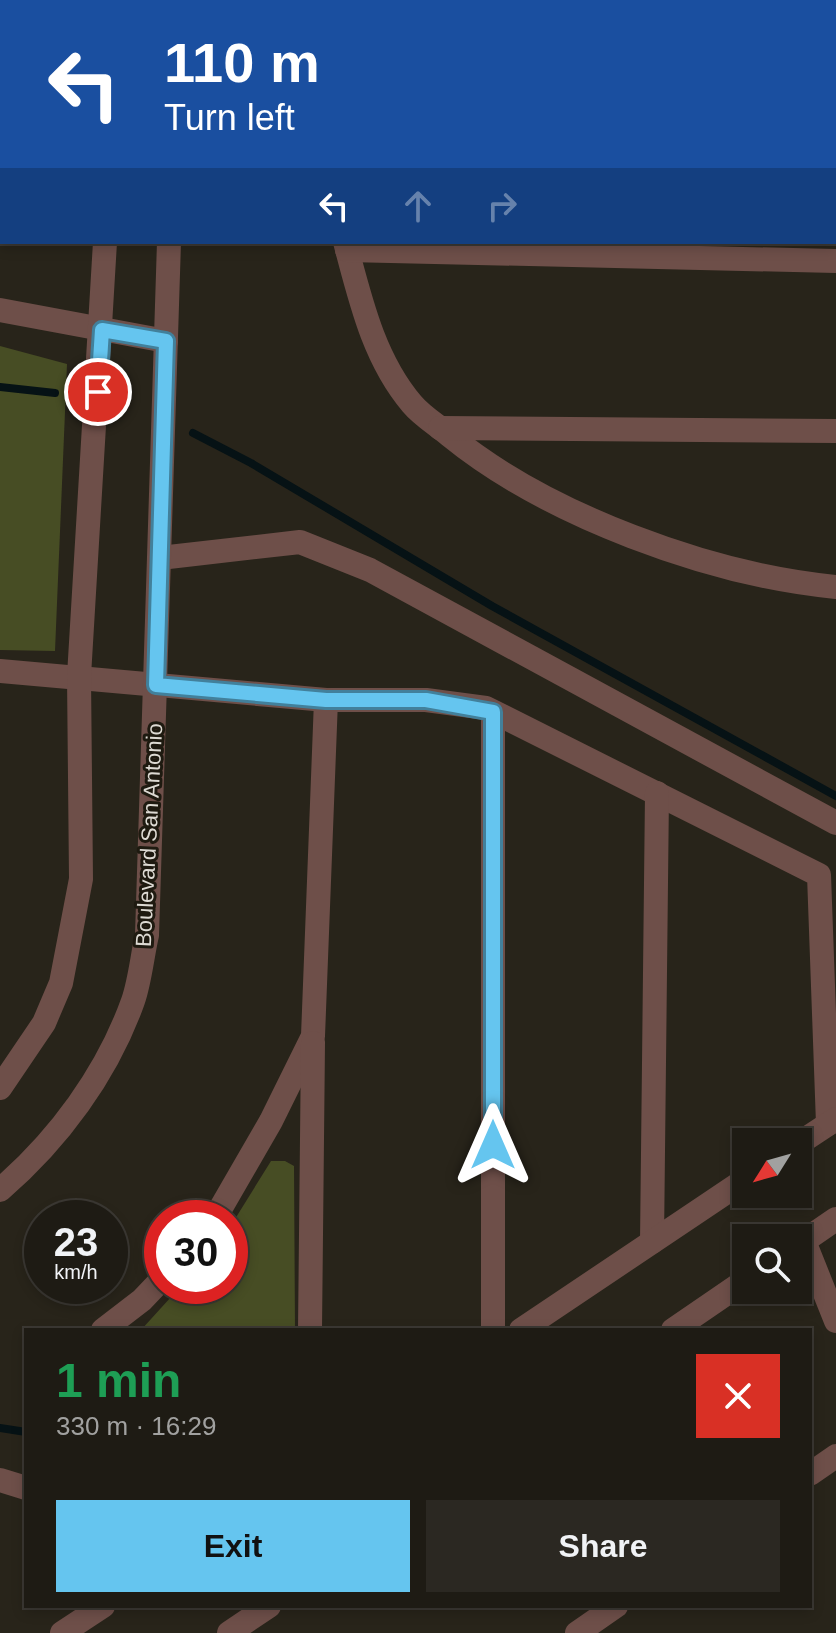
<!DOCTYPE html>
<html lang="en">
<head>
<meta charset="utf-8">
<style>
  :root { --surface:#1e1b14; --page:#2b2822; --text:#f1f3f6; --muted:#a1a1a0; --line:#3c3934; --accent:#65c5ef }
  body { margin:0; font-family:Helvetica,sans-serif; background:var(--page); color:var(--text); height:100vh; display:flex; flex-direction:column; font-size:30px; white-space:nowrap }
  * { box-sizing:border-box; margin:0 }
  p { font-size:26px; color:var(--muted) }
  .icon { flex:none; width:44px; height:44px; fill:none; stroke:currentColor; stroke-width:2; stroke-linecap:round; stroke-linejoin:round }
  .map { position:relative; flex:1; overflow:hidden }
  .panel { position:absolute; left:24px; top:1328px; width:788px; height:280px; display:flex; flex-direction:column; background:var(--surface); border-radius:0px; box-shadow:0 4px 12px #0003,0 0 0 2px var(--line) }
  .panel>* { flex:none }
  .hud { position:absolute; left:0px; top:0px; width:836px; height:244px; box-shadow:0 4px 12px #0003,0 0 0 2px var(--line); background:#1a4fa0; color:#fff; overflow:hidden }
  .needle { width:52px; rotate:233deg }
  .controls { position:absolute; left:732px; top:1128px; display:grid; gap:16px }
  .controls a { display:grid; place-items:center; width:80px; height:80px; border-radius:0px; background:var(--surface); box-shadow:0 4px 12px #0003,0 0 0 2px var(--line); font-size:40px }
  .speed { position:absolute; left:24px; top:1200px; display:flex; gap:16px; font-size:40px; font-weight:700; text-align:center }
  .speed>* { display:grid; place-content:center; width:104px; height:104px; border-radius:50%; background:var(--surface); box-shadow:0 4px 12px #0003,0 0 0 2px var(--line); line-height:1 }
  .speed small { font-size:20px; font-weight:400 }
  .speed .limit { border:12px solid #d22; background:#fff; color:#111 }
  .pin { position:absolute; display:grid; place-items:center; width:68px; height:68px; color:#fff; margin:-34px; border:4px solid #fff; border-radius:50%; box-shadow:0 2px 8px #0007 }
  .me { position:absolute; width:88px; margin:-44px; rotate:0deg; stroke-linejoin:round; filter:drop-shadow(0 0 6px #0008) }
  .turn { display:flex; align-items:center; gap:28px; height:168px; padding:0 32px; font-size:36px }
  .turn .icon { width:104px; height:104px; stroke-width:2.5 }
  .turn b { display:block; font-size:56px; line-height:68px }
  .lanes { display:flex; align-items:center; height:76px; padding:0 32px; background:#0003; justify-content:center; gap:40px; direction:ltr }
  .lanes .off { opacity:.35 }
  .round { display:grid; place-items:center; flex:none; width:84px; height:84px; border-radius:0px; background:var(--page) }
  .overview { display:flex; align-items:center; justify-content:space-between; height:136px; padding:0 32px }
  h1 { font-size:48px; font-weight:700; line-height:60px; color:#1e9e55 }
  .action { display:flex; gap:16px; margin-top:auto; padding:16px 32px }
  .action a { flex:1; height:92px; border-radius:0px; background:var(--accent); color:#111; font-size:32px; font-weight:700; line-height:92px; text-align:center }
  .action a+a { background:var(--page); color:var(--text) }
  .map>svg:first-child { display:block }
</style>
</head>
<body>
<div class="map">
<svg width="836" height="1633" viewBox="0 0 836 1633">
  <rect width="100%" height="100%" fill="#28241a"/>
  <g fill="#474d24">
    <polygon points="0,346 67,364 55,651 0,650"/>
    <polygon points="271,1161 285,1161 294,1166 295,1330 141,1330 181,1286 230,1286 230,1227"/>
  </g>
  <g fill="none" stroke-linecap="round" stroke-linejoin="round">
    <g stroke="#061215" stroke-width="8">
      <polyline points="0,387 55,393"/>
      <polyline points="193,433 251,463 492,606 836,796"/>
      <polyline points="0,1428 26,1432"/>
    </g>
    <g stroke="#6e4f49" stroke-width="24">
      <polyline points="112,0 112,2"/>
      <polyline points="175,2 175,0"/>
      <polyline points="350,2 350,0"/>
      <polyline points="834,98 836,98"/>
      <polyline points="0,123 2,123"/>
      <path d="M 345,242 C 360,298 373,358 412,404 C 422,416 437,425 449,435 C 547,515 710,575 836,587"/>
      <polyline points="347,250 836,261"/>
      <polyline points="0,310 166,341"/>
      <polyline points="440,428 836,431"/>
      <polyline points="160,558 300,542 370,570 836,823"/>
      <polyline points="0,671 326,700 426,700 486,708 819,875 828,1124"/>
      <polyline points="0,1088 44,1023 61,983 81,879 79,676 105,242"/>
      <polyline points="798,1144 836,1119"/>
      <path d="M 0,1190 C 58,1140 107,1074 133,1001 C 140,981 142,957 147,935 L 169,242"/>
      <polyline points="215,1218 271,1121 313,1036 326,700"/>
      <polyline points="804,1241 836,1321"/>
      <polyline points="652,1242 657,793"/>
      <polyline points="798,1245 836,1219"/>
      <polyline points="103,1330 142,1300 162,1279"/>
      <polyline points="310,1330 313,1043"/>
      <polyline points="493,1330 493,712"/>
      <polyline points="521,1330 746,1179"/>
      <polyline points="673,1330 746,1280"/>
      <polyline points="810,1474 836,1456"/>
      <polyline points="0,1480 26,1488"/>
      <polyline points="62,1633 103,1606"/>
      <polyline points="229,1633 269,1606"/>
      <polyline points="577,1633 616,1606"/>
    </g>
  </g>
  <g fill="none" stroke-linecap="round" stroke-linejoin="round">
    <g stroke="#42809b" stroke-width="20">
      <polyline id="route" points="98,392 102,330 166,341 156,685 326,700 426,700 493,712 493,1145"/>
    </g>
    <use href="#route" stroke="#65c5ef" stroke-width="14"/>
  </g>
  <g text-anchor="middle" dominant-baseline="central" stroke-width="6" stroke-linejoin="round" paint-order="stroke">
    <g font-size="22" fill="#dddad3" stroke="#1e1a10">
      <text transform="translate(149 835) rotate(-87)">Boulevard San Antonio</text>
    </g>
  </g>
</svg>
<div class="controls">
<a><svg class="needle" viewBox="-14 -14 28 28"><path d="M0-13l5 13h-10z" fill="#e53935"/><path d="M0 13l5-13h-10z" fill="#a1a1a0"/></svg></a>
<a><svg class="icon" aria-label="search" viewBox="0 0 24 24"><circle cx="10" cy="10" r="6"/><path d="M15 15l6 6"/></svg></a>
</div>
<div class="speed"><div>23<small>km/h</small></div><div class="limit">30</div></div>
<div class="pin" style="left:98px;top:392px;background:#d93025"><svg class="icon" aria-label="arrive" viewBox="0 0 24 24"><path d="M6 21V4h12l-3 4 3 4H6"/></svg></div>
<svg class="me" style="left:493px;top:1145px" viewBox="-20 -20 40 40"><path d="M0-17L14 15 0 8-14 15z" fill="#65c5ef" stroke="#fff" stroke-width="4"/></svg>
<div class="hud">
<div class="turn"><svg class="icon" aria-label="left" viewBox="0 0 24 24"><path d="M17 20v-9H6M10 6l-5 5 5 5"/></svg><div><b>110 m</b>Turn left</div></div>
<div class="lanes"><svg class="icon" aria-label="left" viewBox="0 0 24 24"><path d="M17 20v-9H6M10 6l-5 5 5 5"/></svg><svg class="icon off" aria-label="ahead" viewBox="0 0 24 24"><path d="M12 20V5M6 11l6-6 6 6"/></svg><svg class="icon off" aria-label="right" viewBox="0 0 24 24"><path d="M7 20v-9h11M14 6l5 5-5 5"/></svg></div>
</div>
<section class="panel">
<div class="overview"><div><h1>1 min</h1><p>330 m · 16:29</p></div><a class="round" style="background:#d93025;color:#fff"><svg class="icon" aria-label="close" viewBox="0 0 24 24"><path d="M6 6l12 12M18 6L6 18"/></svg></a></div>
<div class="action"><a>Exit</a><a>Share</a></div>
</section>
</div>
</body>
</html>
